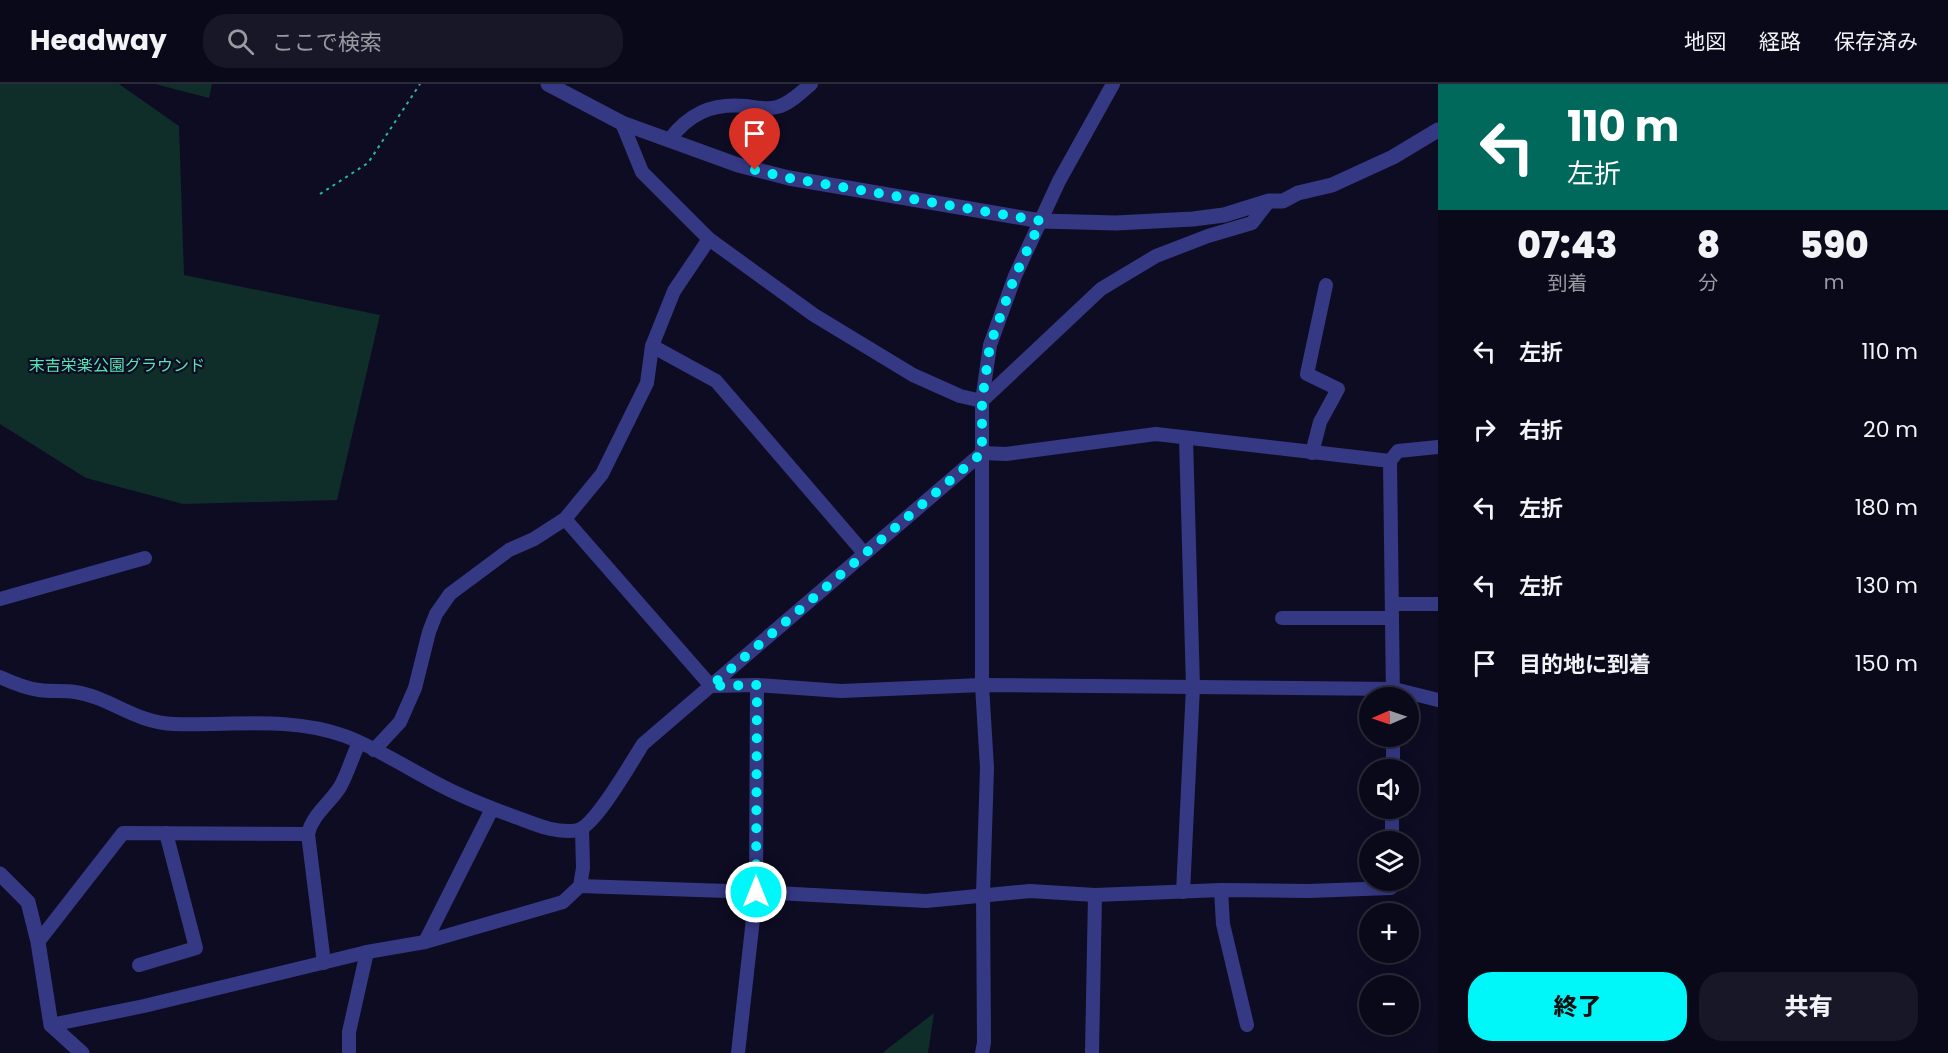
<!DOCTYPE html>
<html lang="ja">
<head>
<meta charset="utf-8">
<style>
  :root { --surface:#0a091a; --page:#181727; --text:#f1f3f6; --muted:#999aa2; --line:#2a2a39; --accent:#00f7f9 }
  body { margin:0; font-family:Poppins,"Noto Sans JP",sans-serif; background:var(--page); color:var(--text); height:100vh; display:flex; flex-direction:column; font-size:22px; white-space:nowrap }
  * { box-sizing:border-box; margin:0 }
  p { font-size:20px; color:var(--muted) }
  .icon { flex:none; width:33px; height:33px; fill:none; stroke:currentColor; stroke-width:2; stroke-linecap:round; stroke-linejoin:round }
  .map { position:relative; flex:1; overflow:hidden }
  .drawer { display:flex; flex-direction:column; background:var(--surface); width:510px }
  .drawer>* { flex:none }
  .hud { background:#00695c; color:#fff; overflow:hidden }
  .needle { width:39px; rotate:268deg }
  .tools { position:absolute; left:1359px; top:603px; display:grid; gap:12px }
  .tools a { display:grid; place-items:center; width:60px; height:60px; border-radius:50%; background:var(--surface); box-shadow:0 3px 15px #0003,0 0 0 2px var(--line); font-size:30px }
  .pin { position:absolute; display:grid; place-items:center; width:51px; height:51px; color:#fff; margin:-62px -26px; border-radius:50% 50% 50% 0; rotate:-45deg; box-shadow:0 0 6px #0007 }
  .pin .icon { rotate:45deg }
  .me { position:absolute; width:66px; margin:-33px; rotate:0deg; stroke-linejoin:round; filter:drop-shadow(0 0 4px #0008) }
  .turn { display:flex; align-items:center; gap:21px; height:126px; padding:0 30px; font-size:27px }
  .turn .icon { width:78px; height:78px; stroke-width:2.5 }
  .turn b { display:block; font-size:42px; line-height:51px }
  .eta { display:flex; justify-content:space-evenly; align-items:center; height:102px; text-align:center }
  .eta b { font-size:36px; font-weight:800; line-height:42px }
  .cta { display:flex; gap:12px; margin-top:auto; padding:12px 30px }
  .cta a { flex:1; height:69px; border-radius:24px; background:var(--accent); color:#111; font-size:24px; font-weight:800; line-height:69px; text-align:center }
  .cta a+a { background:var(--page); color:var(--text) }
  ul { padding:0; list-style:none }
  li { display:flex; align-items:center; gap:18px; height:78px; padding:0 30px }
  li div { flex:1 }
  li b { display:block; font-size:22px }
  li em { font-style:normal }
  header { display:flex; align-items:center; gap:36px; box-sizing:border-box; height:84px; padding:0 30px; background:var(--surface); border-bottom:2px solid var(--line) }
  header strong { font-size:28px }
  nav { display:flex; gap:33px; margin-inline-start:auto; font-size:21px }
  .search { width:420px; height:54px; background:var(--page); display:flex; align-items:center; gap:15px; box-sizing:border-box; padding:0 21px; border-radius:24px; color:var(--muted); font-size:22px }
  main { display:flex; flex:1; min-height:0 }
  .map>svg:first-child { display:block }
</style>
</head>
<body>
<header>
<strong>Headway</strong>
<div class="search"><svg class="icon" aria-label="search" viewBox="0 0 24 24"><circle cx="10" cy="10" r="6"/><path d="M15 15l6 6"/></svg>ここで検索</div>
<nav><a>地図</a><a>経路</a><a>保存済み</a></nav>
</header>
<main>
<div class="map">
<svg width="1438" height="969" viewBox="0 0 1438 969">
  <rect width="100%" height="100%" fill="#0e0c23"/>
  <g fill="#0f2d29">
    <polygon points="0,0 119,0 179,42 184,191 380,231 337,416 183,420 86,394 0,340"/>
    <polygon points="155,0 212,0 209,14"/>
    <polygon points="934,929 928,969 883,969 886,966"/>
  </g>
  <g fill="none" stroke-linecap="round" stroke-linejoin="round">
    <polyline stroke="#28b9a3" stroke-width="2" stroke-dasharray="3 4.5" stroke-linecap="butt" points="320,110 368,79 420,0"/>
    <g stroke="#353984" stroke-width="14">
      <polyline points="622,39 642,88 709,155 814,231 913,291 960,312 982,317"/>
      <path d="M 669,56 C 689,30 711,19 745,22 C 755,23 767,26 777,23 C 790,20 801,8 811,0"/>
      <polyline points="652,262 716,297 864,469"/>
      <polyline points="982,317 1101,205 1156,172 1208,152 1252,139 1269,117"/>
      <polyline points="1312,369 1320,338 1338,305 1307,290 1326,201"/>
      <polyline points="1390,377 1398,367 1438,363"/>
      <polyline points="565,435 711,602 757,601 841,607 982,601 1394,605 1438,616"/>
      <polyline points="0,515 145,474"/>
      <polyline points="1392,520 1438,520"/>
      <polyline points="1282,534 1392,534"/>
      <path d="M 0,593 C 13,599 25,604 39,606 C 51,608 63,606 75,608 C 110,613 135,639 174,640 C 231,642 289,632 345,652 C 377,664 407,684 438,700 C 464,714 493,725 521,735 C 539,742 559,750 578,746 C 596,741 632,677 643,660 L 982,369 L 1006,370 L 1156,350 L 1390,377 L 1393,614"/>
      <polyline points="374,666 400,638 415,604 429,548 436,530 450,510 509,466 534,455 565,435 602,390 647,299 652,262 674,207 709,155"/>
      <polyline points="1393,686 1393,652"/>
      <polyline points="1392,758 1392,724"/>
      <polyline points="580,802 756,808 926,817 1030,807 1095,811 1221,806 1308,807 1391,804 1391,796"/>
      <polyline points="1221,806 1223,840 1247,941"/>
      <polyline points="1183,808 1193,603 1186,354"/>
      <polyline points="38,858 123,749 308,750"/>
      <polyline points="425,858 492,725"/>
      <path d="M 324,879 L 308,750 C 312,731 330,719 340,703 C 348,689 352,673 359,659"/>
      <polyline points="139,881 196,864 166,749"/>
      <polyline points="51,941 144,922 367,868 425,858 563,818 580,802 583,784 582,745"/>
      <polyline points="349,969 349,948 367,868"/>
      <polyline points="738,969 756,808 757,601"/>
      <polyline points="982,969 984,959 983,810 987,684 982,601 982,317 990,261 1015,192 1059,97 1113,0"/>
      <polyline points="1092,969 1095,811"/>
    </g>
    <g stroke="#353984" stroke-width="15">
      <polyline points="548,0 622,39 738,81 789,94 1041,137 1116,139 1193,135 1224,131 1269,117 1283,117 1298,109 1332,101 1393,73 1438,46"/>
      <polyline points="0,790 28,818 38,858 51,941 82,969"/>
    </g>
  </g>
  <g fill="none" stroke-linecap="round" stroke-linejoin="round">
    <polyline stroke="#00f7f9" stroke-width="10" stroke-dasharray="0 18" points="755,86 789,94 1041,137 1015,192 990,261 982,317 982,369 711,602 757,601 756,808"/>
  </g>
  <g text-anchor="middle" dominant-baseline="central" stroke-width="4.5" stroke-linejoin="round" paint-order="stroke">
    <g font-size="16" fill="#54e5b3" stroke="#0e0c23">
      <text x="117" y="281">末吉栄楽公園グラウンド</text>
    </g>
  </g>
</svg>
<div class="tools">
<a><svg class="needle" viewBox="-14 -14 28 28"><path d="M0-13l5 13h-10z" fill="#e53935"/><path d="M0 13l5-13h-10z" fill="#999aa2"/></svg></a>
<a><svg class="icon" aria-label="sound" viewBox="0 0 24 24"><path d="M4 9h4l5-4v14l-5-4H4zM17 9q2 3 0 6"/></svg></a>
<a><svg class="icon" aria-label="layers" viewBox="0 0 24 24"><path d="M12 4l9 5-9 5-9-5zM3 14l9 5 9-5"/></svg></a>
<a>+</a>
<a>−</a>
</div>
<div class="pin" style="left:755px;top:86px;background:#d93025"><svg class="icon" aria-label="arrive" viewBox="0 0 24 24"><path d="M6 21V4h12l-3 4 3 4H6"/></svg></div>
<svg class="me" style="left:756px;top:808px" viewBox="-20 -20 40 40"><circle r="17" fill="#00f7f9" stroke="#fff" stroke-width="3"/><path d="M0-11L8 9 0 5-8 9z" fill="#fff"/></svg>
</div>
<section class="drawer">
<div class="hud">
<div class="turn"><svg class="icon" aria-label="left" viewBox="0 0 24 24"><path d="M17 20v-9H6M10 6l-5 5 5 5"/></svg><div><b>110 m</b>左折</div></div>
</div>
<div class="eta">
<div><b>07:43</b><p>到着</p></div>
<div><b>8</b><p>分</p></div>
<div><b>590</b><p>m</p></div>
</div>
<ul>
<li><svg class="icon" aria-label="left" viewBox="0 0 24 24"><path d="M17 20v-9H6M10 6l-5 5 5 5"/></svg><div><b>左折</b></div><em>110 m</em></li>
<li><svg class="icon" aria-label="right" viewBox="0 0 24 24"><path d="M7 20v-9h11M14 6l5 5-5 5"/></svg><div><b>右折</b></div><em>20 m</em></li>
<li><svg class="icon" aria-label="left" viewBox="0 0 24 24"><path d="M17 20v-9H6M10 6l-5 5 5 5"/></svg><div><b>左折</b></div><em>180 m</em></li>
<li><svg class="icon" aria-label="left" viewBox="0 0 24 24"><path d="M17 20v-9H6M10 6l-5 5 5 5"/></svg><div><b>左折</b></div><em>130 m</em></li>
<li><svg class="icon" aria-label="arrive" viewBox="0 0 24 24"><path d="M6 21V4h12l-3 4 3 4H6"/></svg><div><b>目的地に到着</b></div><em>150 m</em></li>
</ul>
<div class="cta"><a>終了</a><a>共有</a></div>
</section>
</main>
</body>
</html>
